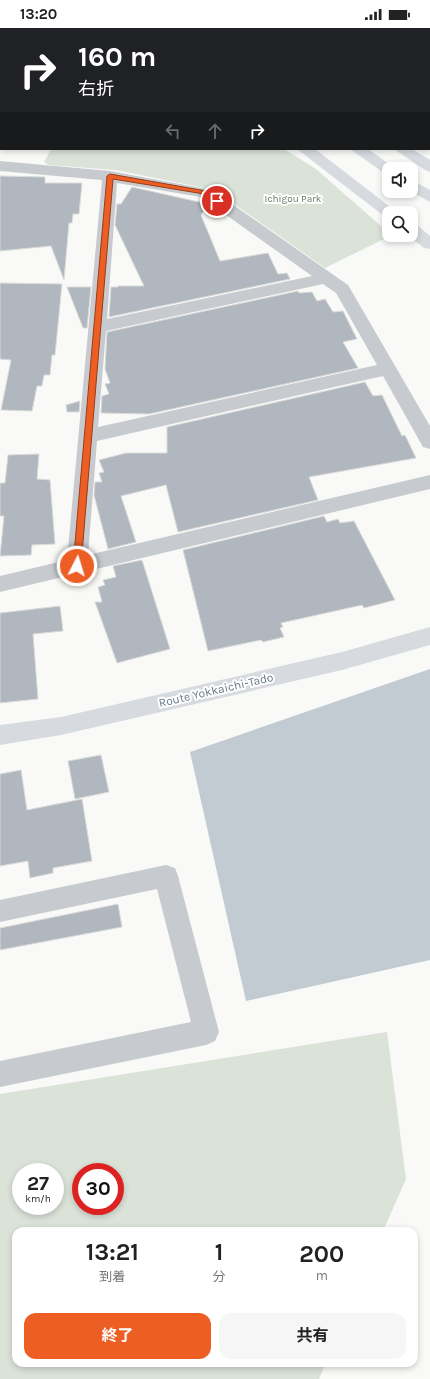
<!DOCTYPE html>
<html lang="ja">
<head>
<meta charset="utf-8">
<style>
  :root { --surface:#fff; --page:#f6f6f6; --text:#222; --muted:#767676; --accent:#ec5e24 }
  body { margin:0; font-family:Karla,"Noto Sans JP",sans-serif; background:var(--page); color:var(--text); height:100vh; display:flex; flex-direction:column; font-size:15px; white-space:nowrap }
  * { box-sizing:border-box; margin:0 }
  p { font-size:13px; color:var(--muted) }
  .icon { flex:none; width:22px; height:22px; fill:none; stroke:currentColor; stroke-width:2; stroke-linecap:round; stroke-linejoin:round }
  .map { position:relative; flex:1; overflow:hidden }
  .details { position:absolute; left:12px; top:1199px; width:406px; height:140px; display:flex; flex-direction:column; background:var(--surface); border-radius:12px; box-shadow:0 2px 6px #0003 }
  .details>* { flex:none }
  .banner { position:absolute; left:0px; top:0px; width:430px; height:122px; box-shadow:0 2px 6px #0003; background:#202124; color:#fff; overflow:hidden }
  .tools { position:absolute; left:382px; top:134px; display:grid; gap:8px }
  .tools a { display:grid; place-items:center; width:36px; height:36px; border-radius:8px; background:var(--surface); box-shadow:0 2px 6px #0003; font-size:20px }
  .speed { position:absolute; left:12px; top:1135px; display:flex; gap:8px; font-size:20px; font-weight:700; text-align:center }
  .speed>* { display:grid; place-content:center; width:52px; height:52px; border-radius:50%; background:var(--surface); box-shadow:0 2px 6px #0003; line-height:1 }
  .speed small { font-size:10px; font-weight:400 }
  .speed .limit { border:6px solid #d22; background:#fff; color:#111 }
  .pin { position:absolute; display:grid; place-items:center; width:34px; height:34px; color:#fff; margin:-17px; border:2px solid #fff; border-radius:50%; box-shadow:0 1px 4px #0007 }
  .me { position:absolute; width:44px; margin:-22px; rotate:5deg; stroke-linejoin:round; filter:drop-shadow(0 0 3px #0008) }
  .turn { display:flex; align-items:center; gap:14px; height:84px; padding:0 12px; font-size:18px }
  .turn .icon { width:52px; height:52px; stroke-width:2.5 }
  .turn b { display:block; font-size:28px; line-height:34px }
  .lanes { display:flex; align-items:center; height:38px; padding:0 12px; background:#0003; justify-content:center; gap:20px; direction:ltr }
  .lanes .off { opacity:.35 }
  .eta { display:flex; justify-content:space-evenly; align-items:center; height:68px; text-align:center }
  .eta b { font-size:24px; font-weight:700; line-height:28px }
  .button { display:flex; gap:8px; margin-top:auto; padding:8px 12px }
  .button a { flex:1; height:46px; border-radius:12px; background:var(--accent); color:#fff; font-size:16px; font-weight:700; line-height:46px; text-align:center }
  .button a+a { background:var(--page); color:var(--text) }
  .status { display:flex; justify-content:space-between; align-items:center; height:28px; padding:0 20px; background:var(--surface); direction:ltr }
  .status svg { height:11px; fill:currentColor }
  .map>svg:first-child { display:block }
</style>
</head>
<body>
<div class="status"><b>13:20</b><svg viewBox="0 0 49 12"><path d="M0 12V9h3v3zM5 12V6h3v6zM10 12V3h3v9zM15 12V0h3v12zM26 1h20v11H26zM47 4h2v5h-2z"/></svg></div>
<div class="map">
<svg width="430" height="1351" viewBox="0 0 430 1351">
  <rect width="100%" height="100%" fill="#f9f9f7"/>
  <g fill="#dbe2d8" fill-rule="evenodd">
    <polygon points="51,121 284,121 316,141 389,205 389,207 392,207 325,240 214,162 116,142 49,137 44,134"/>
    <path d="M 387,1004 L 406,1151 L 383,1203 L 16,1203 L 16,1335 L 326,1335 L 319,1351 L 0,1351 L 0,1066 ZM 21,1144 L 55,1144 L 55,1178 L 21,1178 ZM 81,1144 L 115,1144 L 115,1178 L 81,1178 Z"/>
  </g>
  <polygon fill="#c2cbd1" points="430,641 430,932 246,973 190,724"/>
  <g fill="#b0b7be" stroke="#dbdbd9">
    <polygon points="0,148 45,149 45,155 82,155 79,186 73,186 72,195 69,195 64,252 51,218 0,223"/>
    <polygon points="132,159 208,176 201,187 220,233 268,225 278,246 287,245 290,251 109,289 111,259 118,259 118,258 144,258 115,197 117,176 121,176"/>
    <polygon points="0,255 62,256 55,327 52,327 50,347 44,347 42,358 37,358 32,383 1,382 11,332 0,331"/>
    <polygon points="67,259 91,259 87,300 83,300"/>
    <polygon points="298,263 299,265 312,264 317,273 325,271 333,284 343,283 357,311 343,314 358,340 149,386 101,385 102,368 109,366 105,356 110,355 105,341 107,304"/>
    <polygon points="365,354 373,368 382,367 402,408 405,407 416,430 309,449 318,472 178,504 166,457 121,468 136,514 108,521 94,467 95,454 102,454 99,445 104,444 99,432 126,425 167,425 167,399"/>
    <polygon points="80,373 79,384 67,384 66,377"/>
    <polygon points="39,426 37,451 50,452 55,516 32,517 31,527 0,528 4,488 0,488 0,455 5,455 8,427"/>
    <polygon points="324,488 327,494 338,491 340,495 354,493 395,572 364,580 362,577 281,595 283,599 280,600 284,609 263,614 261,612 208,623 183,522"/>
    <polygon points="142,532 170,621 117,635 95,574 102,574 98,559 105,557 103,552 116,549 113,538"/>
    <polygon points="60,578 63,603 33,606 38,671 0,675 0,585"/>
    <polygon points="101,727 109,764 75,771 68,733"/>
    <polygon points="21,742 27,782 82,771 92,833 53,840 53,845 30,850 28,833 0,838 0,746"/>
    <polygon points="118,876 122,899 0,922 0,900"/>
  </g>
  <g fill="none" stroke-linecap="round" stroke-linejoin="round">
    <g fill="#c7cbcf" fill-rule="evenodd">
      <polygon points="419,0 430,0 430,5 429,1"/>
      <path d="M 0,133 L 110,143 L 212,162 L 348,257 L 430,398 L 430,421 L 423,419 L 383,348 L 97,413 L 88,527 L 430,447 L 430,461 L 0,564 L 0,548 L 67,532 L 102,152 L 0,143 ZM 117,155 L 201,169 L 312,248 L 107,291 ZM 323,256 L 336,265 L 377,337 L 98,399 L 106,303 Z"/>
      <polygon points="166,837 175,840 178,848 219,1004 215,1013 206,1017 0,1059 0,1033 191,994 157,861 0,894 0,872"/>
    </g>
    <polygon fill="#d7dbe0" fill-rule="evenodd" points="430,599 430,617 342,642 61,707 0,717 0,697 61,689 342,624"/>
    <g fill="#d7dbe0" fill-rule="evenodd">
      <polygon points="108,0 122,0 123,1 109,1"/>
      <polygon points="145,0 160,0 161,1 146,1"/>
      <polygon points="190,0 205,0 206,1 191,1"/>
      <polygon points="265,0 281,0 282,1 266,1"/>
      <rect x="429" y="66" width="1" height="8"/>
      <polygon points="297,121 315,121 398,185 389,185 389,190 384,188"/>
      <polygon points="350,121 368,121 396,141 389,141 389,147 384,145"/>
      <polygon points="394,121 412,121 430,132 430,144 425,142"/>
      <polygon points="411,152 430,162 430,174 410,163"/>
      <polygon points="411,196 417,197 430,208 430,221 424,220 408,207 411,207"/>
    </g>
  </g>
  <polygon fill="#ec5e24" stroke="#993d17" points="110,146 206,163 220,173 215,174 204,166 113,151 81,538 77,542 73,538 107,148"/>
  <g text-anchor="middle" dominant-baseline="central" stroke-width="4" stroke-linejoin="round" paint-order="stroke">
    <g font-size="10" fill="#667a62" stroke="#fff">
      <text x="293" y="171">Ichigou Park</text>
    </g>
    <g font-size="12" fill="#67788a" stroke="#fff">
      <text transform="translate(216 662) rotate(-13)">Route Yokkaichi-Tado</text>
    </g>
  </g>
</svg>
<div class="tools">
<a><svg class="icon" aria-label="sound" viewBox="0 0 24 24"><path d="M4 9h4l5-4v14l-5-4H4zM17 9q2 3 0 6"/></svg></a>
<a><svg class="icon" aria-label="search" viewBox="0 0 24 24"><circle cx="10" cy="10" r="6"/><path d="M15 15l6 6"/></svg></a>
</div>
<div class="speed"><div>27<small>km/h</small></div><div class="limit">30</div></div>
<div class="pin" style="left:217px;top:173px;background:#d93025"><svg class="icon" aria-label="arrive" viewBox="0 0 24 24"><path d="M6 21V4h12l-3 4 3 4H6"/></svg></div>
<svg class="me" style="left:77px;top:538px" viewBox="-20 -20 40 40"><circle r="17" fill="#ec5e24" stroke="#fff" stroke-width="3"/><path d="M0-11L8 9 0 5-8 9z" fill="#fff"/></svg>
<div class="banner">
<div class="turn"><svg class="icon" aria-label="right" viewBox="0 0 24 24"><path d="M7 20v-9h11M14 6l5 5-5 5"/></svg><div><b>160 m</b>右折</div></div>
<div class="lanes"><svg class="icon off" aria-label="left" viewBox="0 0 24 24"><path d="M17 20v-9H6M10 6l-5 5 5 5"/></svg><svg class="icon off" aria-label="ahead" viewBox="0 0 24 24"><path d="M12 20V5M6 11l6-6 6 6"/></svg><svg class="icon" aria-label="right" viewBox="0 0 24 24"><path d="M7 20v-9h11M14 6l5 5-5 5"/></svg></div>
</div>
<section class="details">
<div class="eta">
<div><b>13:21</b><p>到着</p></div>
<div><b>1</b><p>分</p></div>
<div><b>200</b><p>m</p></div>
</div>
<div class="button"><a>終了</a><a>共有</a></div>
</section>
</div>
</body>
</html>
